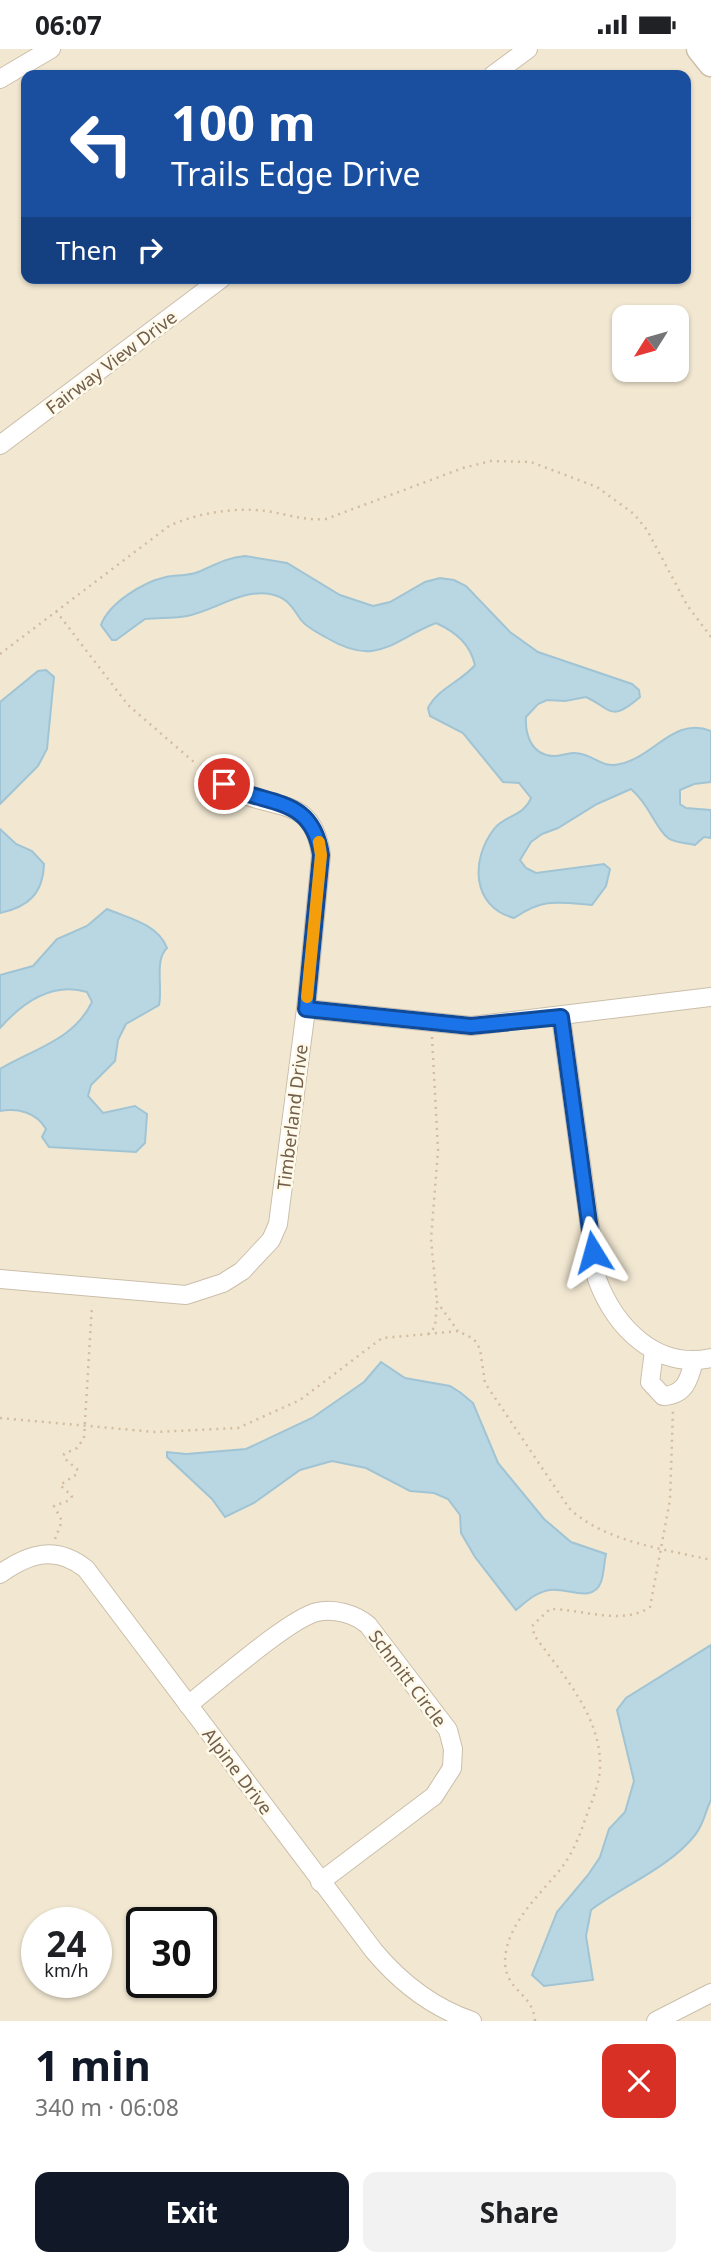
<!DOCTYPE html>
<html lang="en">
<head>
<meta charset="utf-8">
<style>
  :root { --surface:#fff; --page:#f2f2f2; --text:#202124; --muted:#757577; --accent:#111827 }
  body { margin:0; font-family:"Noto Sans",sans-serif; background:var(--page); color:var(--text); height:100vh; display:flex; flex-direction:column; font-size:26px; white-space:nowrap }
  * { box-sizing:border-box; margin:0 }
  p { font-size:23px; color:var(--muted) }
  .icon { flex:none; width:38px; height:38px; fill:none; stroke:currentColor; stroke-width:2; stroke-linecap:round; stroke-linejoin:round }
  .map { position:relative; height:1972px; overflow:hidden }
  .drawer { display:flex; flex-direction:column; background:var(--surface); flex:1 }
  .drawer>* { flex:none }
  .hud { position:absolute; left:21px; top:21px; width:670px; height:214px; border-radius:14px; box-shadow:0 2px 5px #0004; background:#1a4fa0; color:#fff; overflow:hidden }
  .needle { width:46px; rotate:233deg }
  .tools { position:absolute; left:612px; top:256px; display:grid; gap:14px }
  .tools a { display:grid; place-items:center; width:77px; height:77px; border-radius:14px; background:var(--surface); box-shadow:0 2px 5px #0004; font-size:35px }
  .speed { position:absolute; left:21px; top:1858px; display:flex; gap:14px; font-size:35px; font-weight:700; text-align:center }
  .speed>* { display:grid; place-content:center; width:91px; height:91px; border-radius:50%; background:var(--surface); box-shadow:0 2px 5px #0004; line-height:1 }
  .speed small { font-size:18px; font-weight:400 }
  .speed .limit { border:4px solid #111; border-radius:10px; background:#fff; color:#111 }
  .pin { position:absolute; display:grid; place-items:center; width:60px; height:60px; color:#fff; margin:-30px; border:4px solid #fff; border-radius:50%; box-shadow:0 2px 7px #0007 }
  .me { position:absolute; width:77px; margin:-38px; rotate:352deg; stroke-linejoin:round; filter:drop-shadow(0 0 5px #0008) }
  .turn { display:flex; align-items:center; gap:24px; height:147px; padding:0 35px; font-size:32px }
  .turn .icon { width:91px; height:91px; stroke-width:2.5 }
  .turn b { display:block; font-size:49px; line-height:60px }
  .then { display:flex; align-items:center; height:66px; padding:0 35px; background:#0003; gap:14px; font-size:26px }
  .round { display:grid; place-items:center; flex:none; width:74px; height:74px; border-radius:14px; background:var(--page) }
  .overview { display:flex; align-items:center; justify-content:space-between; height:119px; padding:0 35px }
  h1 { font-size:42px; font-weight:700; line-height:52px; color:var(--accent) }
  .button { display:flex; gap:14px; margin-top:auto; padding:14px 35px }
  .button a { flex:1; height:80px; border-radius:14px; background:var(--accent); color:#fff; font-size:28px; font-weight:700; line-height:80px; text-align:center }
  .button a+a { background:var(--page); color:var(--text) }
  .status { display:flex; justify-content:space-between; align-items:center; height:49px; padding:0 35px; background:var(--surface); direction:ltr }
  .status svg { height:19px; fill:currentColor }
  .map>svg:first-child { display:block }
</style>
</head>
<body>
<div class="status"><b>06:07</b><svg viewBox="0 0 49 12"><path d="M0 12V9h3v3zM5 12V6h3v6zM10 12V3h3v9zM15 12V0h3v12zM26 1h20v11H26zM47 4h2v5h-2z"/></svg></div>
<div class="map">
<svg width="711" height="1972" viewBox="0 0 711 1972">
  <rect width="100%" height="100%" fill="#fbf5e3"/>
  <path fill="#f2e8d2" fill-rule="evenodd" d="M 0,0 L 711,0 L 711,1972 L 0,1972 ZM 26,26 L 686,26 L 686,229 L 26,229 ZM 625,268 L 677,268 L 677,320 L 625,320 ZM 37,1874 L 96,1874 L 96,1934 L 37,1934 ZM 142,1874 L 201,1874 L 201,1934 L 142,1934 Z"/>
  <g fill="#b9d6e3" stroke="#a0c4d4" stroke-width="2">
    <path d="M 245,507 L 287,514 L 340,546 L 373,557 L 390,553 L 425,533 L 440,529 L 454,531 L 466,537 L 510,583 L 538,603 L 632,635 L 639,641 L 640,648 C 610,674 612,660 586,648 L 565,652 L 547,651 L 538,655 L 526,668 C 525,685 531,706 553,707 C 565,707 570,701 585,706 C 598,710 604,719 620,715 C 654,708 674,667 711,682 L 711,733 L 694,735 L 680,741 L 680,755 L 686,759 L 711,761 L 711,789 L 704,788 L 695,796 C 687,794 675,794 668,789 C 655,779 650,756 631,740 L 597,755 L 558,779 L 542,785 L 531,793 L 520,811 L 526,819 L 536,824 L 604,815 L 610,820 L 606,837 L 592,856 C 557,853 544,849 514,869 C 472,858 470,811 494,780 C 505,766 523,768 531,749 L 519,734 L 503,733 L 463,684 L 430,667 L 428,659 C 438,639 461,633 475,616 C 470,595 456,583 436,574 C 392,591 378,619 327,589 C 319,584 307,579 301,571 C 292,558 287,548 270,545 C 241,540 214,562 187,567 C 172,570 159,568 145,570 L 116,591 L 112,591 L 101,576 C 109,554 143,533 166,528 C 176,526 188,527 198,523 C 215,516 225,509 245,507 Z"/>
    <polygon points="46,621 54,628 47,700 38,717 0,755 0,653 38,622"/>
    <path d="M 0,780 L 16,795 L 32,802 L 44,815 C 43,845 28,858 0,864 Z"/>
    <path d="M 107,860 C 128,869 158,875 167,899 C 154,911 163,939 159,956 L 126,975 L 118,991 L 115,1012 L 91,1036 L 88,1047 L 103,1064 L 135,1057 L 147,1065 L 145,1094 L 136,1103 L 49,1098 L 42,1088 L 46,1080 C 36,1063 18,1059 0,1062 L 0,1020 C 33,1000 74,991 92,953 L 87,943 C 53,933 23,953 0,979 L 0,926 L 33,917 L 57,890 L 87,877 Z"/>
    <path d="M 381,1313 L 405,1329 L 450,1337 L 461,1344 L 473,1354 L 498,1414 L 544,1470 L 571,1493 L 606,1505 C 604,1514 604,1525 601,1533 C 593,1555 566,1538 550,1541 C 536,1543 527,1552 516,1561 L 475,1508 L 461,1484 L 460,1466 L 448,1450 L 434,1444 L 410,1442 L 366,1419 L 332,1412 L 300,1421 L 254,1454 L 225,1468 L 212,1450 L 167,1408 L 167,1403 L 186,1405 L 246,1400 L 312,1369 L 364,1333 Z"/>
    <path d="M 711,1596 L 711,1751 C 705,1763 704,1775 695,1786 C 669,1819 624,1836 591,1861 L 586,1887 L 593,1931 L 544,1937 L 532,1926 L 557,1863 L 588,1826 L 600,1808 L 609,1780 L 625,1763 L 634,1732 L 617,1661 L 626,1649 Z"/>
  </g>
  <g fill="none" stroke-linecap="round" stroke-linejoin="round">
    <g stroke="#cbbeaa" stroke-width="20">
      <g id="street">
        <polyline points="493,26 528,0"/>
        <polyline points="0,30 51,0"/>
        <polyline points="0,396 222,229"/>
        <polyline points="306,960 471,977 711,948"/>
        <path d="M 561,968 L 597,1230 C 615,1278 656,1321 711,1309"/>
        <path d="M 0,1230 L 186,1246 L 223,1234 L 242,1222 L 271,1191 L 278,1175 L 306,960 L 321,806 C 313,749 280,761 239,744 C 227,738 218,730 208,722"/>
        <path d="M 654,1302 L 650,1333 L 663,1347 C 685,1346 689,1331 694,1312"/>
        <path d="M 0,1525 C 29,1504 56,1496 86,1520 L 374,1902 C 400,1933 434,1959 472,1972"/>
        <path d="M 188,1656 C 214,1636 290,1569 317,1563 C 334,1559 355,1565 368,1576 L 448,1681 L 453,1700 L 452,1719 L 434,1747 L 320,1833"/>
        <polyline points="656,1972 711,1944"/>
      </g>
    </g>
    <g stroke="#cebfa9" stroke-width="27">
      <polyline id="secondary" points="699,0 711,15"/>
    </g>
    <g stroke="#d3bca0" stroke-width="2.5" stroke-dasharray="2 5" stroke-linecap="butt">
      <polyline points="56,562 128,656 195,714"/>
      <path d="M 0,605 L 169,477 C 197,464 235,458 266,462 C 287,465 304,472 326,470 L 463,419 L 491,412 L 531,413 L 597,438 L 634,465 L 647,481 L 687,556 L 711,588"/>
      <polyline points="432,988 438,1101 431,1190 437,1253"/>
      <path d="M 428,1285 L 458,1282 L 474,1290 L 480,1300 L 485,1334 L 569,1459 C 604,1493 665,1500 711,1511"/>
      <polyline points="0,1369 155,1383 238,1379 300,1351 382,1289 428,1285 435,1278 437,1253 458,1282"/>
      <polyline points="55,1490 62,1472 54,1457 70,1451 72,1447 60,1436 77,1425 77,1420 64,1409 64,1405 77,1399 84,1389 92,1256"/>
      <path d="M 535,1972 C 533,1941 499,1942 506,1902 C 512,1871 539,1846 559,1822 C 573,1805 580,1786 587,1765 C 593,1750 599,1735 600,1719 C 602,1668 562,1625 534,1586 L 533,1576 L 550,1560 C 581,1560 623,1577 650,1558 L 670,1451 L 673,1361"/>
    </g>
    <use href="#street" stroke="#fff" stroke-width="18"/>
    <use href="#secondary" stroke="#fff" stroke-width="24"/>
  </g>
  <g fill="none" stroke-linecap="round" stroke-linejoin="round">
    <g stroke="#114b97" stroke-width="18">
      <path id="route" d="M 224,735 C 266,758 312,745 321,806 L 306,960 L 471,977 L 561,968 L 593,1203"/>
    </g>
    <use href="#route" stroke="#1a73e8" stroke-width="12"/>
    <polyline stroke="#f59e0b" stroke-width="12" points="307,948 321,806 319,793"/>
  </g>
  <g text-anchor="middle" dominant-baseline="central" stroke-width="5" stroke-linejoin="round" paint-order="stroke">
    <g font-size="18" fill="#715e4b" stroke="#fef9e9">
      <text transform="translate(111 313) rotate(-37)">Fairway View Drive</text>
      <text transform="translate(292 1068) rotate(-83)">Timberland Drive</text>
      <text transform="translate(408 1629) rotate(53)">Schmitt Circle</text>
      <text transform="translate(238 1722) rotate(53)">Alpine Drive</text>
    </g>
  </g>
</svg>
<div class="tools">
<a><svg class="needle" viewBox="-14 -14 28 28"><path d="M0-13l5 13h-10z" fill="#e53935"/><path d="M0 13l5-13h-10z" fill="#757577"/></svg></a>
</div>
<div class="speed"><div>24<small>km/h</small></div><div class="limit">30</div></div>
<div class="pin" style="left:224px;top:735px;background:#d93025"><svg class="icon" aria-label="arrive" viewBox="0 0 24 24"><path d="M6 21V4h12l-3 4 3 4H6"/></svg></div>
<svg class="me" style="left:593px;top:1203px" viewBox="-20 -20 40 40"><path d="M0-17L14 15 0 8-14 15z" fill="#1a73e8" stroke="#fff" stroke-width="4"/></svg>
<div class="hud">
<div class="turn"><svg class="icon" aria-label="left" viewBox="0 0 24 24"><path d="M17 20v-9H6M10 6l-5 5 5 5"/></svg><div><b>100 m</b>Trails Edge Drive</div></div>
<div class="then">Then<svg class="icon" aria-label="right" viewBox="0 0 24 24"><path d="M7 20v-9h11M14 6l5 5-5 5"/></svg></div>
</div>
</div>
<section class="drawer">
<div class="overview"><div><h1>1 min</h1><p>340 m · 06:08</p></div><a class="round" style="background:#d93025;color:#fff"><svg class="icon" aria-label="close" viewBox="0 0 24 24"><path d="M6 6l12 12M18 6L6 18"/></svg></a></div>
<div class="button"><a>Exit</a><a>Share</a></div>
</section>
</body>
</html>
